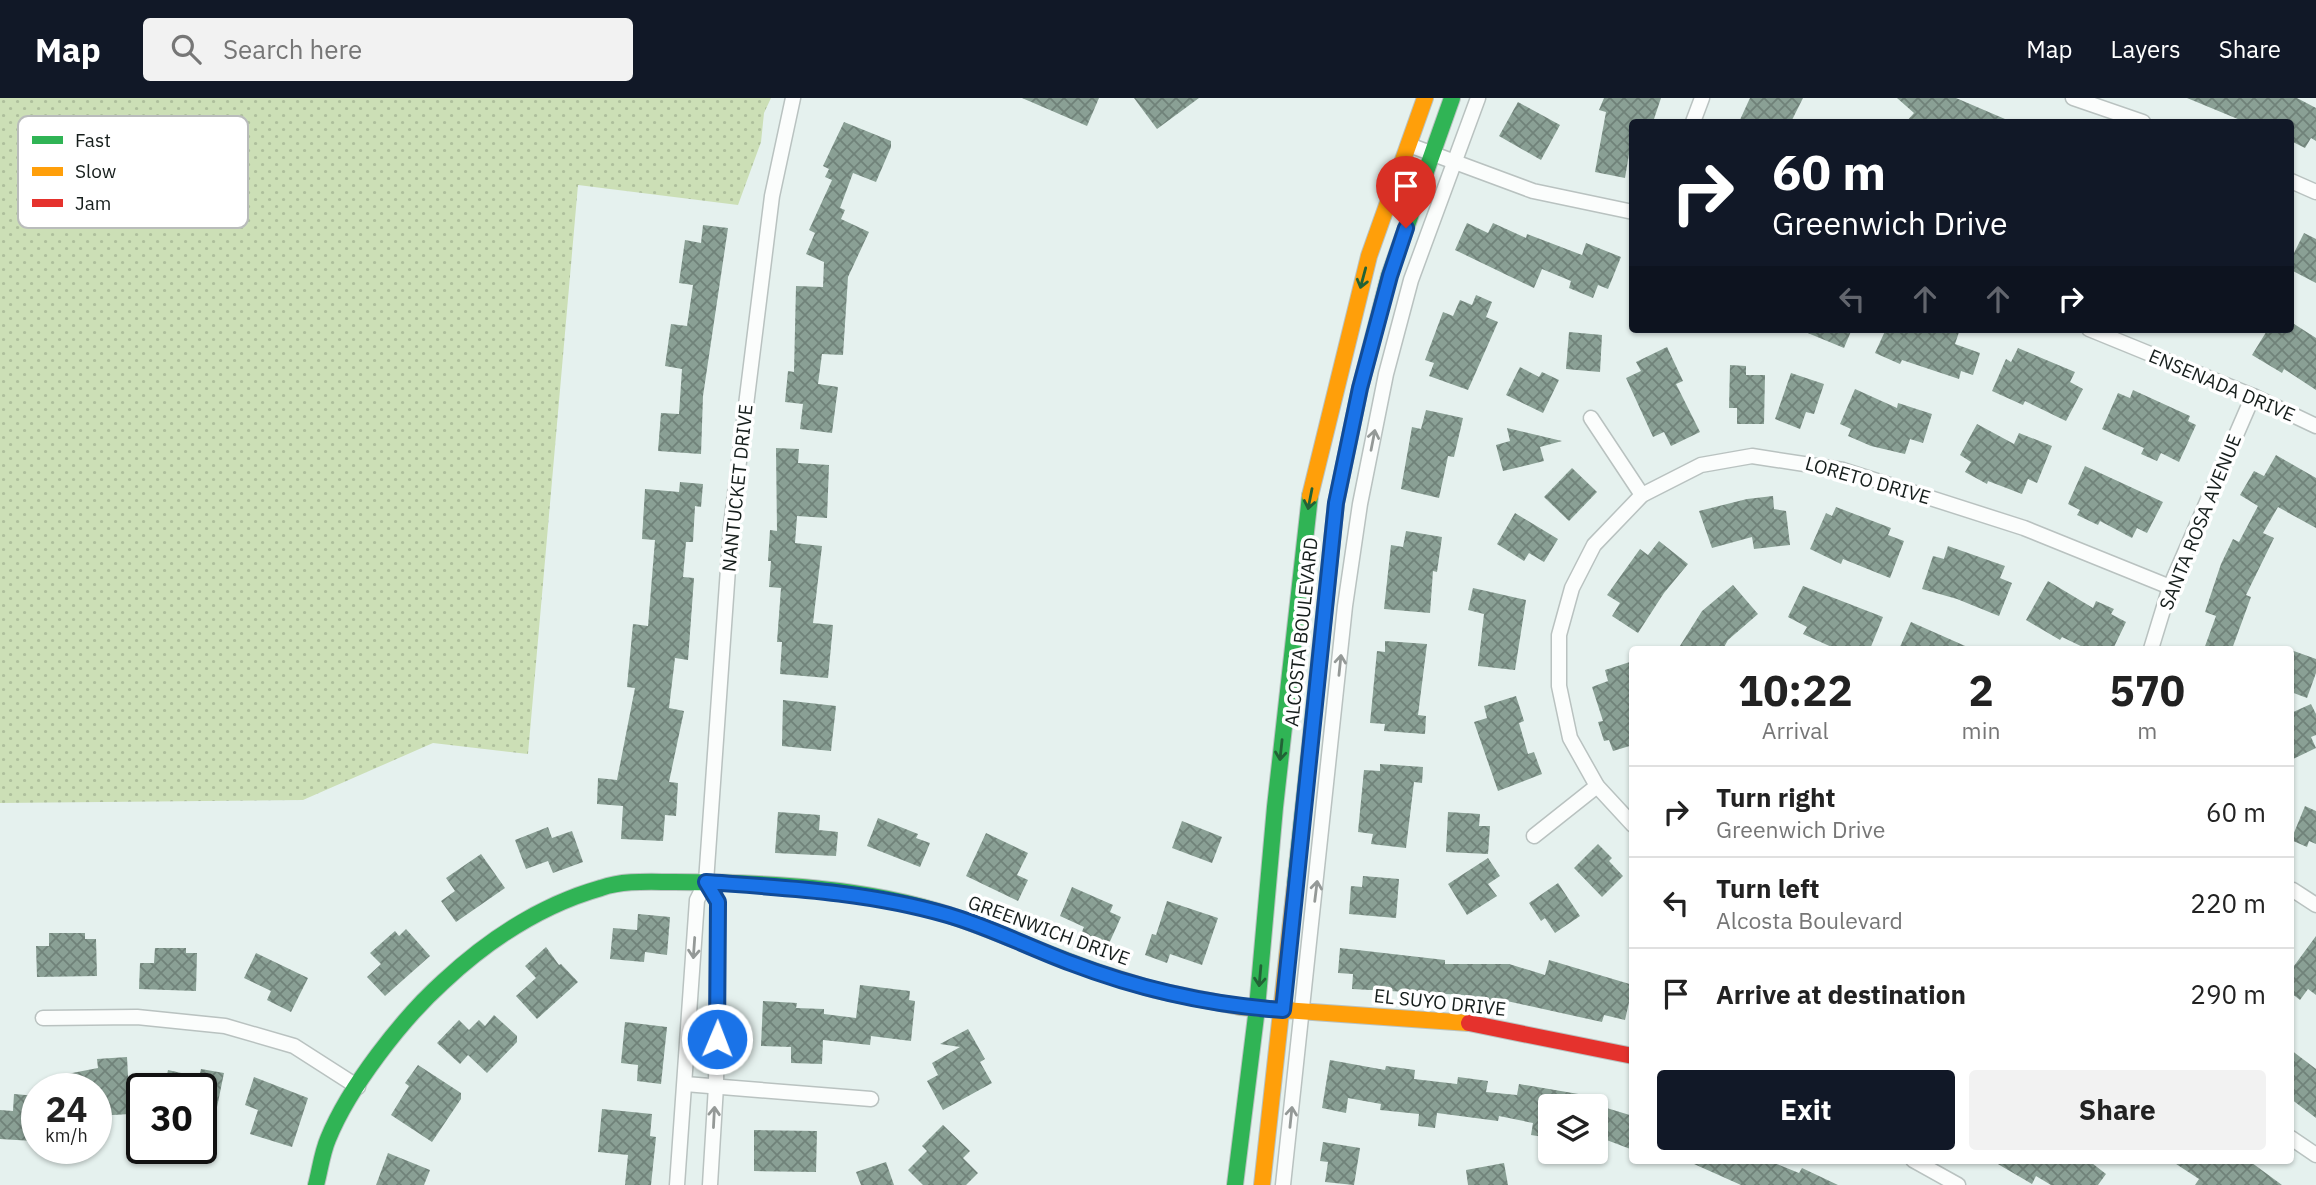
<!DOCTYPE html>
<html lang="en">
<head>
<meta charset="utf-8">
<style>
  :root { --surface:#fff; --page:#f2f2f2; --text:#222; --muted:#767676; --line:#e0e0e0; --accent:#111827 }
  body { margin:0; font-family:"IBM Plex Sans",sans-serif; background:var(--page); color:var(--text); height:100vh; display:flex; flex-direction:column; font-size:26px; white-space:nowrap }
  * { box-sizing:border-box; margin:0 }
  p { font-size:23px; color:var(--muted) }
  .icon { flex:none; width:38px; height:38px; fill:none; stroke:currentColor; stroke-width:2; stroke-linecap:round; stroke-linejoin:round }
  .map { position:relative; flex:1; overflow:hidden }
  .drawer { position:absolute; left:1629px; top:548px; width:665px; height:518px; display:flex; flex-direction:column; background:var(--surface); border-radius:7px; box-shadow:0 2px 5px #0004 }
  .drawer>* { flex:none }
  .banner { position:absolute; left:1629px; top:21px; width:665px; height:214px; border-radius:7px; box-shadow:0 2px 5px #0004; background:#111827; color:#fff; overflow:hidden }
  .controls { position:absolute; left:1538px; top:996px; display:grid; gap:14px }
  .controls a { display:grid; place-items:center; width:70px; height:70px; border-radius:7px; background:var(--surface); box-shadow:0 2px 5px #0004; font-size:35px }
  .speed { position:absolute; left:21px; top:975px; display:flex; gap:14px; font-size:35px; font-weight:700; text-align:center }
  .speed>* { display:grid; place-content:center; width:91px; height:91px; border-radius:50%; background:var(--surface); box-shadow:0 2px 5px #0004; line-height:1 }
  .speed small { font-size:18px; font-weight:400 }
  .speed .limit { border:4px solid #111; border-radius:10px; background:#fff; color:#111 }
  .pin { position:absolute; display:grid; place-items:center; width:60px; height:60px; color:#fff; margin:-72px -30px; border-radius:50% 50% 50% 0; rotate:-45deg; box-shadow:0 0 7px #0007 }
  .pin .icon { rotate:45deg }
  .me { position:absolute; width:77px; margin:-38px; rotate:1deg; stroke-linejoin:round; filter:drop-shadow(0 0 5px #0008) }
  .turn { display:flex; align-items:center; gap:24px; height:147px; padding:0 28px; font-size:32px }
  .turn .icon { width:91px; height:91px; stroke-width:2.5 }
  .turn b { display:block; font-size:49px; line-height:60px }
  .lanes { display:flex; align-items:center; height:66px; padding:0 28px; background:#0003; justify-content:center; gap:35px; direction:ltr }
  .lanes .off { opacity:.35 }
  .eta { display:flex; justify-content:space-evenly; align-items:center; height:119px; text-align:center }
  .eta b { font-size:42px; font-weight:800; line-height:49px }
  .action { display:flex; gap:14px; margin-top:auto; padding:14px 28px }
  .action a { flex:1; height:80px; border-radius:7px; background:var(--accent); color:#fff; font-size:28px; font-weight:800; line-height:80px; text-align:center }
  .action a+a { background:var(--page); color:var(--text) }
  ul { padding:0; list-style:none }
  li { display:flex; align-items:center; gap:21px; height:91px; padding:0 28px; border-top:2px solid var(--line) }
  li div { flex:1 }
  li b { display:block; font-size:26px }
  li em { font-style:normal }
  header { display:flex; align-items:center; gap:42px; box-sizing:border-box; height:98px; padding:0 35px; background:var(--accent); color:#fff }
  header strong { font-size:33px }
  nav { display:flex; gap:38px; margin-inline-start:auto; font-size:24px }
  .search { width:490px; height:63px; background:var(--page); display:flex; align-items:center; gap:18px; box-sizing:border-box; padding:0 24px; border-radius:7px; color:var(--muted); font-size:26px }
  .map>svg:first-child { display:block }
</style>
</head>
<body>
<header>
<strong>Map</strong>
<div class="search"><svg class="icon" aria-label="search" viewBox="0 0 24 24"><circle cx="10" cy="10" r="6"/><path d="M15 15l6 6"/></svg>Search here</div>
<nav><a>Map</a><a>Layers</a><a>Share</a></nav>
</header>
<div class="map">
<svg width="2316" height="1087" viewBox="0 0 2316 1087">
  <defs>
    <pattern id="grass-dots" width="8" height="8" patternUnits="userSpaceOnUse" patternTransform="scale(1.75)"><rect width="8" height="8" fill="#ccdfb6"/><path d="M2 2h.1M6 6h.1" fill="none" stroke="#aebf9c" stroke-width="1.8" stroke-linecap="round"/></pattern>
    <pattern id="building-cross-hatch" width="8" height="8" patternUnits="userSpaceOnUse" patternTransform="scale(1.75)"><rect width="8" height="8" fill="#8aa095"/><path d="M0 0l8 8M0 8l8-8" fill="none" stroke="#708279"/></pattern>
  </defs>
  <rect width="100%" height="100%" fill="#e5f1ee"/>
  <polygon fill="url(#grass-dots)" points="0,0 771,0 764,15 761,44 738,107 578,87 528,656 433,645 303,702 0,705"/>
  <g fill="url(#building-cross-hatch)">
    <polygon points="1022,0 1099,0 1087,28"/>
    <polygon points="1134,0 1199,0 1157,31"/>
    <polygon points="1604,0 1661,0 1653,24 1633,24 1633,57 1629,56 1625,80 1595,74 1606,14 1599,12"/>
    <polygon points="1750,0 1803,0 1791,24 1739,24"/>
    <polygon points="1897,0 1956,0 2012,24 1906,24 1914,15"/>
    <polygon points="2187,0 2297,0 2316,10 2316,43 2311,40 2305,50 2291,43 2291,24 2245,24"/>
    <polygon points="1518,4 1560,27 1541,62 1499,38"/>
    <polygon points="844,24 891,43 891,49 876,84 853,75 840,110 845,112 841,121 869,134 848,179 843,257 822,256 818,286 838,289 832,335 800,331 803,306 785,304 788,273 794,274 796,188 823,189 824,164 806,156 815,135 809,132 832,82 825,79 829,71 823,68"/>
    <polygon points="1467,125 1488,135 1493,125 1526,140 1527,136 1582,157 1586,145 1621,159 1608,191 1598,187 1593,200 1569,190 1571,183 1542,171 1534,190 1455,152"/>
    <polygon points="703,127 728,130 703,298 701,356 658,353 661,315 679,316 682,271 665,268 671,226 687,228 693,187 679,185 685,142 701,145"/>
    <polygon points="2304,135 2316,141 2316,185 2291,172 2291,161"/>
    <polygon points="1476,197 1492,204 1486,219 1498,224 1468,292 1429,278 1434,265 1425,262 1443,214 1453,218 1460,202 1472,207"/>
    <polygon points="2291,224 2316,240 2316,292 2284,271 2282,275 2252,257 2268,231 2291,231"/>
    <polygon points="1798,231 1852,231 1844,250"/>
    <polygon points="1886,231 1960,231 1955,246 1980,255 1973,277 1961,273 1959,281 1902,262 1900,266 1875,255"/>
    <polygon points="1569,234 1602,237 1600,274 1566,271"/>
    <polygon points="1667,249 1683,283 1676,286 1700,334 1671,348 1664,334 1653,339 1626,280 1641,273 1636,264"/>
    <polygon points="2018,250 2075,274 2070,284 2083,291 2066,323 2025,303 2023,307 1992,293 2006,261 2011,264"/>
    <polygon points="1730,267 1746,268 1746,277 1765,277 1764,326 1737,326 1737,310 1729,310"/>
    <polygon points="1520,269 1539,279 1542,274 1559,282 1543,315 1506,297"/>
    <polygon points="1791,275 1824,286 1814,316 1806,314 1800,331 1775,321"/>
    <polygon points="1855,291 1897,310 1898,305 1932,316 1923,345 1910,341 1905,356 1871,348 1848,338 1851,331 1840,326"/>
    <polygon points="2133,292 2190,318 2188,323 2196,327 2179,364 2161,355 2157,363 2141,356 2144,350 2102,331 2118,295 2130,300"/>
    <polygon points="1426,312 1463,320 1454,359 1448,358 1439,400 1401,391 1412,329 1421,331"/>
    <polygon points="1977,326 2014,346 2019,335 2052,348 2037,385 2028,381 2022,396 1988,383 1987,386 1965,374 1971,364 1960,357"/>
    <polygon points="1507,330 1562,343 1540,349 1544,363 1503,373 1496,347 1510,343"/>
    <polygon points="776,350 799,351 798,365 829,367 827,420 797,418 795,445 822,448 813,525 833,527 828,580 780,576 782,544 777,544 781,490 769,489 771,463 768,463 770,432 777,433"/>
    <polygon points="2276,357 2316,380 2316,430 2278,409 2263,435 2274,440 2246,497 2251,499 2232,551 2204,551 2216,518 2205,514 2221,466 2233,441 2239,444 2258,408 2240,397 2254,373 2264,378"/>
    <polygon points="2085,368 2163,404 2147,435 2137,430 2132,440 2100,423 2098,427 2077,417 2080,412 2068,406"/>
    <polygon points="1572,370 1597,394 1569,423 1544,399"/>
    <polygon points="680,384 703,386 701,409 695,408 693,444 686,444 683,479 694,480 688,562 675,560 669,610 684,613 669,684 678,685 676,718 665,717 663,743 621,741 623,708 597,706 598,680 617,682 635,590 627,589 633,526 648,528 655,442 642,441 645,391 679,394"/>
    <polygon points="1773,398 1774,411 1786,413 1790,447 1754,451 1752,439 1712,450 1699,413 1747,401"/>
    <polygon points="1836,409 1891,430 1888,437 1904,443 1890,480 1843,461 1841,466 1810,451 1826,415 1832,418"/>
    <polygon points="1515,415 1558,441 1544,464 1529,455 1524,463 1497,446"/>
    <polygon points="1406,433 1442,439 1437,474 1433,473 1430,515 1384,511 1391,447 1403,449"/>
    <polygon points="1659,443 1688,466 1664,495 1638,535 1612,518 1620,505 1607,497 1640,451 1648,457"/>
    <polygon points="1948,448 2005,468 2000,480 2012,485 1999,518 1957,501 1922,491 1933,458 1944,461"/>
    <polygon points="2048,483 2093,510 2096,503 2114,511 2111,516 2126,524 2113,551 2087,551 2062,539 2060,542 2026,522"/>
    <polygon points="1733,487 1758,516 1728,542 1723,551 1678,551 1702,513"/>
    <polygon points="1803,488 1883,519 1870,551 1836,551 1803,536 1807,529 1788,519"/>
    <polygon points="1473,490 1526,502 1515,572 1478,568 1484,516 1468,512"/>
    <polygon points="1911,524 1972,551 1899,551"/>
    <polygon points="1385,543 1427,546 1418,617 1426,618 1425,636 1384,633 1385,626 1370,625 1377,553 1385,554"/>
    <polygon points="2291,552 2316,561 2316,575 2307,600 2291,594"/>
    <polygon points="1633,563 1633,647 1613,653 1609,642 1604,643 1598,624 1603,623 1592,589 1608,583 1605,572"/>
    <polygon points="1516,598 1524,623 1519,625 1528,656 1534,654 1542,676 1498,693 1474,624 1487,620 1484,608"/>
    <polygon points="783,602 836,608 831,653 782,648"/>
    <polygon points="2311,606 2316,616 2316,637 2311,639 2316,650 2291,662 2291,615"/>
    <polygon points="1380,666 1423,669 1422,685 1414,684 1406,750 1371,746 1373,736 1358,734 1364,672 1380,673"/>
    <polygon points="2305,708 2316,713 2316,746 2309,743 2307,749 2291,742"/>
    <polygon points="778,714 820,717 819,732 838,734 836,758 775,755"/>
    <polygon points="1448,714 1480,716 1479,728 1490,728 1488,756 1446,754"/>
    <polygon points="878,720 918,736 916,740 930,745 920,769 867,748"/>
    <polygon points="1182,723 1222,739 1212,765 1172,750"/>
    <polygon points="548,729 552,740 572,733 583,764 553,775 548,763 526,771 515,742"/>
    <polygon points="986,735 1028,755 1017,777 1028,782 1018,803 966,778"/>
    <polygon points="1598,746 1612,760 1609,763 1623,778 1602,799 1574,770"/>
    <polygon points="481,756 505,790 456,824 441,803 455,793 446,780"/>
    <polygon points="1488,760 1500,778 1488,786 1497,798 1467,817 1448,786"/>
    <polygon points="1363,778 1399,781 1396,820 1349,816 1351,788 1362,789"/>
    <polygon points="1558,785 1580,818 1555,835 1545,820 1541,823 1529,805"/>
    <polygon points="1072,789 1113,807 1110,814 1121,819 1107,850 1080,838 1084,829 1060,818"/>
    <polygon points="1167,803 1218,820 1202,867 1170,856 1167,865 1145,857 1152,836 1156,837"/>
    <polygon points="638,816 670,819 667,857 645,854 644,864 610,861 613,830 637,832"/>
    <polygon points="406,831 430,858 385,898 367,879 381,866 370,855 395,833 399,838"/>
    <polygon points="49,835 85,835 85,841 96,841 97,878 37,879 36,848 49,848"/>
    <polygon points="2316,838 2316,897 2308,891 2300,902 2291,895 2291,872"/>
    <polygon points="546,849 559,867 561,866 578,884 537,921 516,898 536,880 525,868"/>
    <polygon points="155,850 186,850 186,855 197,855 196,893 139,891 140,865 154,865"/>
    <polygon points="1340,850 1445,862 1445,866 1509,866 1545,877 1549,862 1633,887 1625,922 1604,917 1602,924 1493,900 1493,904 1464,904 1464,897 1352,891 1353,876 1338,875"/>
    <polygon points="256,855 308,880 291,914 267,902 271,893 244,880"/>
    <polygon points="860,887 910,893 909,902 915,903 911,943 871,938 870,947 823,942 822,966 791,965 791,949 761,948 763,903 797,905 796,910 824,911 824,916 856,920"/>
    <polygon points="494,917 517,938 517,944 487,975 468,957 460,966 437,945 459,922 469,932 479,922 485,928"/>
    <polygon points="625,924 667,929 661,986 637,983 638,967 621,965"/>
    <polygon points="968,931 985,961 980,964 992,985 943,1012 927,983 938,977 932,965 960,949 940,946"/>
    <polygon points="2291,952 2316,971 2316,1020 2291,1001"/>
    <polygon points="127,959 130,1016 96,1018 96,990 68,990 67,976 98,970 97,961"/>
    <polygon points="1330,962 1385,972 1386,968 1415,972 1414,981 1457,986 1458,979 1488,983 1486,994 1517,997 1519,986 1602,1000 1600,1008 1633,1018 1633,1052 1596,1038 1596,1008 1550,1008 1550,1040 1531,1037 1533,1025 1499,1018 1498,1023 1437,1015 1435,1030 1418,1028 1419,1016 1380,1012 1381,1006 1348,1000 1346,1015 1322,1010"/>
    <polygon points="418,967 461,995 461,1001 432,1044 391,1017 409,988 405,985"/>
    <polygon points="201,971 224,975 208,1053 201,1052 201,990 164,990 168,972 199,979"/>
    <polygon points="254,979 308,1000 292,1049 250,1036 258,1012 245,1007"/>
    <polygon points="14,996 37,998 37,1031 34,1030 33,1043 0,1041 0,1012 13,1013"/>
    <polygon points="602,1011 652,1016 650,1038 656,1039 651,1087 625,1087 628,1057 598,1054"/>
    <polygon points="943,1027 970,1053 963,1060 978,1075 966,1087 923,1087 908,1072 927,1053 922,1048"/>
    <polygon points="754,1032 817,1033 816,1074 754,1073"/>
    <polygon points="1323,1044 1360,1050 1354,1087 1325,1084 1328,1064 1320,1063"/>
    <polygon points="388,1055 430,1072 424,1087 376,1087"/>
    <polygon points="1685,1062 1767,1062 1799,1075 1802,1070 1838,1087 1741,1087"/>
    <polygon points="1991,1062 2088,1062 2106,1076 2098,1087 2051,1087 2036,1078 2032,1086"/>
    <polygon points="2170,1062 2248,1062 2282,1087 2195,1087 2199,1081"/>
    <polygon points="886,1064 894,1087 861,1087 856,1074"/>
    <polygon points="1504,1065 1508,1087 1468,1087 1466,1072"/>
  </g>
  <g fill="none" stroke-linecap="round" stroke-linejoin="round">
    <g stroke="#b9c2c0" stroke-width="17">
      <g id="street">
        <polyline points="2073,0 2143,24"/>
        <polyline points="1693,24 1702,0"/>
        <polyline points="1409,47 1533,93 1633,114"/>
        <polyline points="2291,83 2316,94"/>
        <polyline points="2089,231 2253,298 2316,328"/>
        <polyline points="1591,320 1642,397"/>
        <polyline points="2151,551 2170,489 2253,298"/>
        <polyline points="1633,727 1597,688 1570,640 1559,588 1559,537 1572,490 1594,447 1642,397 1701,367 1752,358 1843,372 2024,430 2170,489"/>
        <polyline points="1534,738 1597,688"/>
        <polyline points="706,784 718,804 716,988 710,1087"/>
        <polyline points="2293,792 2316,807"/>
        <polyline points="43,920 137,919 225,928 294,948 358,989"/>
        <polyline points="685,986 871,1001"/>
        <polyline points="2291,1040 2316,1057"/>
        <polyline points="1913,1062 1958,1087"/>
        <polyline points="677,1087 697,802 706,784 731,428 772,98 793,0"/>
        <polyline points="1283,1087 1345,508 1360,406 1386,276 1411,182 1478,0"/>
      </g>
    </g>
    <g stroke="#b9c2c0" stroke-width="18">
      <g id="fast">
        <polyline points="1295,787 1336,405 1360,290 1389,178 1452,0"/>
        <path d="M 316,1087 C 320,1072 322,1055 328,1041 C 349,989 402,921 443,884 C 488,842 541,807 601,790 C 624,782 650,784 674,784 C 761,784 869,789 952,818 C 1005,836 1056,861 1110,878"/>
        <polyline points="1235,1087 1257,910 1275,709 1310,398"/>
      </g>
    </g>
    <g stroke="#b9c2c0" stroke-width="18">
      <g id="slow">
        <polyline points="1310,398 1369,158 1425,0"/>
        <polyline points="1110,878 1155,892 1240,909 1469,925"/>
        <polyline points="1262,1087 1295,787"/>
      </g>
    </g>
    <g stroke="#b9c2c0" stroke-width="18">
      <polyline id="jam" points="1469,925 1633,958"/>
    </g>
    <use href="#street" stroke="#fbfdfc" stroke-width="14"/>
    <use href="#fast" stroke="#30b455" stroke-width="16"/>
    <use href="#slow" stroke="#ff9f0a" stroke-width="16"/>
    <use href="#jam" stroke="#e5322d" stroke-width="16"/>
  </g>
  <defs><path id="oneway-shaft" d="M-6 0H5M1.5-3L5.5 0L1.5 3" fill="none" stroke-width="1.6" stroke-linecap="round" stroke-linejoin="round" transform="scale(1.75)"/></defs>
  <g stroke="#226236">
    <use href="#oneway-shaft" transform="translate(1363 180) rotate(105)"/>
    <use href="#oneway-shaft" transform="translate(1310 401) rotate(101)"/>
    <use href="#oneway-shaft" transform="translate(1281 652) rotate(96)"/>
    <use href="#oneway-shaft" transform="translate(1260 878) rotate(95)"/>
  </g>
  <g stroke="#949997">
    <use href="#oneway-shaft" transform="translate(1373 342) rotate(-79)"/>
    <use href="#oneway-shaft" transform="translate(1340 567) rotate(-84)"/>
    <use href="#oneway-shaft" transform="translate(1316 793) rotate(-83)"/>
    <use href="#oneway-shaft" transform="translate(694 850) rotate(94)"/>
    <use href="#oneway-shaft" transform="translate(714 1019) rotate(-87)"/>
    <use href="#oneway-shaft" transform="translate(1291 1019) rotate(-84)"/>
  </g>
  <g fill="none" stroke-linecap="round" stroke-linejoin="round">
    <g stroke="#114b97" stroke-width="18">
      <path id="route" d="M 717,941 L 718,804 L 706,784 C 788,790 869,794 948,817 C 990,829 1030,850 1071,865 C 1139,891 1210,907 1283,912 L 1336,405 L 1360,290 L 1390,178 L 1406,130"/>
    </g>
    <use href="#route" stroke="#1a73e8" stroke-width="12"/>
  </g>
  <g text-anchor="middle" dominant-baseline="central" stroke-width="7" stroke-linejoin="round" paint-order="stroke">
    <g font-size="19" fill="#161e1c" stroke="#fff">
      <text transform="translate(2222 287) rotate(23)">ENSENADA DRIVE</text>
      <text transform="translate(1868 382) rotate(16)">LORETO DRIVE</text>
      <text transform="translate(737 390) rotate(-84)">NANTUCKET DRIVE</text>
      <text transform="translate(2200 424) rotate(-68)">SANTA ROSA AVENUE</text>
      <text transform="translate(1301 534) rotate(-84)">ALCOSTA BOULEVARD</text>
      <text transform="translate(1049 832) rotate(20)">GREENWICH DRIVE</text>
      <text transform="translate(1440 904) rotate(6)">EL SUYO DRIVE</text>
    </g>
  </g>
  <rect x="18" y="18" width="230" height="112" rx="10" fill="#fff" stroke="#b9bcbb" stroke-width="2"/>
  <rect x="32" y="38" width="31" height="8" fill="#30b455"/>
  <rect x="32" y="69" width="31" height="9" fill="#ff9f0a"/>
  <rect x="32" y="101" width="31" height="8" fill="#e5322d"/>
  <g font-size="19" fill="#161e1c">
    <text x="75" y="49">Fast</text>
    <text x="75" y="80">Slow</text>
    <text x="75" y="112">Jam</text>
  </g>
</svg>
<div class="controls">
<a><svg class="icon" aria-label="layers" viewBox="0 0 24 24"><path d="M12 4l9 5-9 5-9-5zM3 14l9 5 9-5"/></svg></a>
</div>
<div class="speed"><div>24<small>km/h</small></div><div class="limit">30</div></div>
<div class="pin" style="left:1406px;top:130px;background:#d93025"><svg class="icon" aria-label="arrive" viewBox="0 0 24 24"><path d="M6 21V4h12l-3 4 3 4H6"/></svg></div>
<svg class="me" style="left:717px;top:941px" viewBox="-20 -20 40 40"><circle r="17" fill="#1a73e8" stroke="#fff" stroke-width="3"/><path d="M0-11L8 9 0 5-8 9z" fill="#fff"/></svg>
<div class="banner">
<div class="turn"><svg class="icon" aria-label="right" viewBox="0 0 24 24"><path d="M7 20v-9h11M14 6l5 5-5 5"/></svg><div><b>60 m</b>Greenwich Drive</div></div>
<div class="lanes"><svg class="icon off" aria-label="left" viewBox="0 0 24 24"><path d="M17 20v-9H6M10 6l-5 5 5 5"/></svg><svg class="icon off" aria-label="ahead" viewBox="0 0 24 24"><path d="M12 20V5M6 11l6-6 6 6"/></svg><svg class="icon off" aria-label="ahead" viewBox="0 0 24 24"><path d="M12 20V5M6 11l6-6 6 6"/></svg><svg class="icon" aria-label="right" viewBox="0 0 24 24"><path d="M7 20v-9h11M14 6l5 5-5 5"/></svg></div>
</div>
<section class="drawer">
<div class="eta">
<div><b>10:22</b><p>Arrival</p></div>
<div><b>2</b><p>min</p></div>
<div><b>570</b><p>m</p></div>
</div>
<ul>
<li><svg class="icon" aria-label="right" viewBox="0 0 24 24"><path d="M7 20v-9h11M14 6l5 5-5 5"/></svg><div><b>Turn right</b><p>Greenwich Drive</p></div><em>60 m</em></li>
<li><svg class="icon" aria-label="left" viewBox="0 0 24 24"><path d="M17 20v-9H6M10 6l-5 5 5 5"/></svg><div><b>Turn left</b><p>Alcosta Boulevard</p></div><em>220 m</em></li>
<li><svg class="icon" aria-label="arrive" viewBox="0 0 24 24"><path d="M6 21V4h12l-3 4 3 4H6"/></svg><div><b>Arrive at destination</b></div><em>290 m</em></li>
</ul>
<div class="action"><a>Exit</a><a>Share</a></div>
</section>
</div>
</body>
</html>
